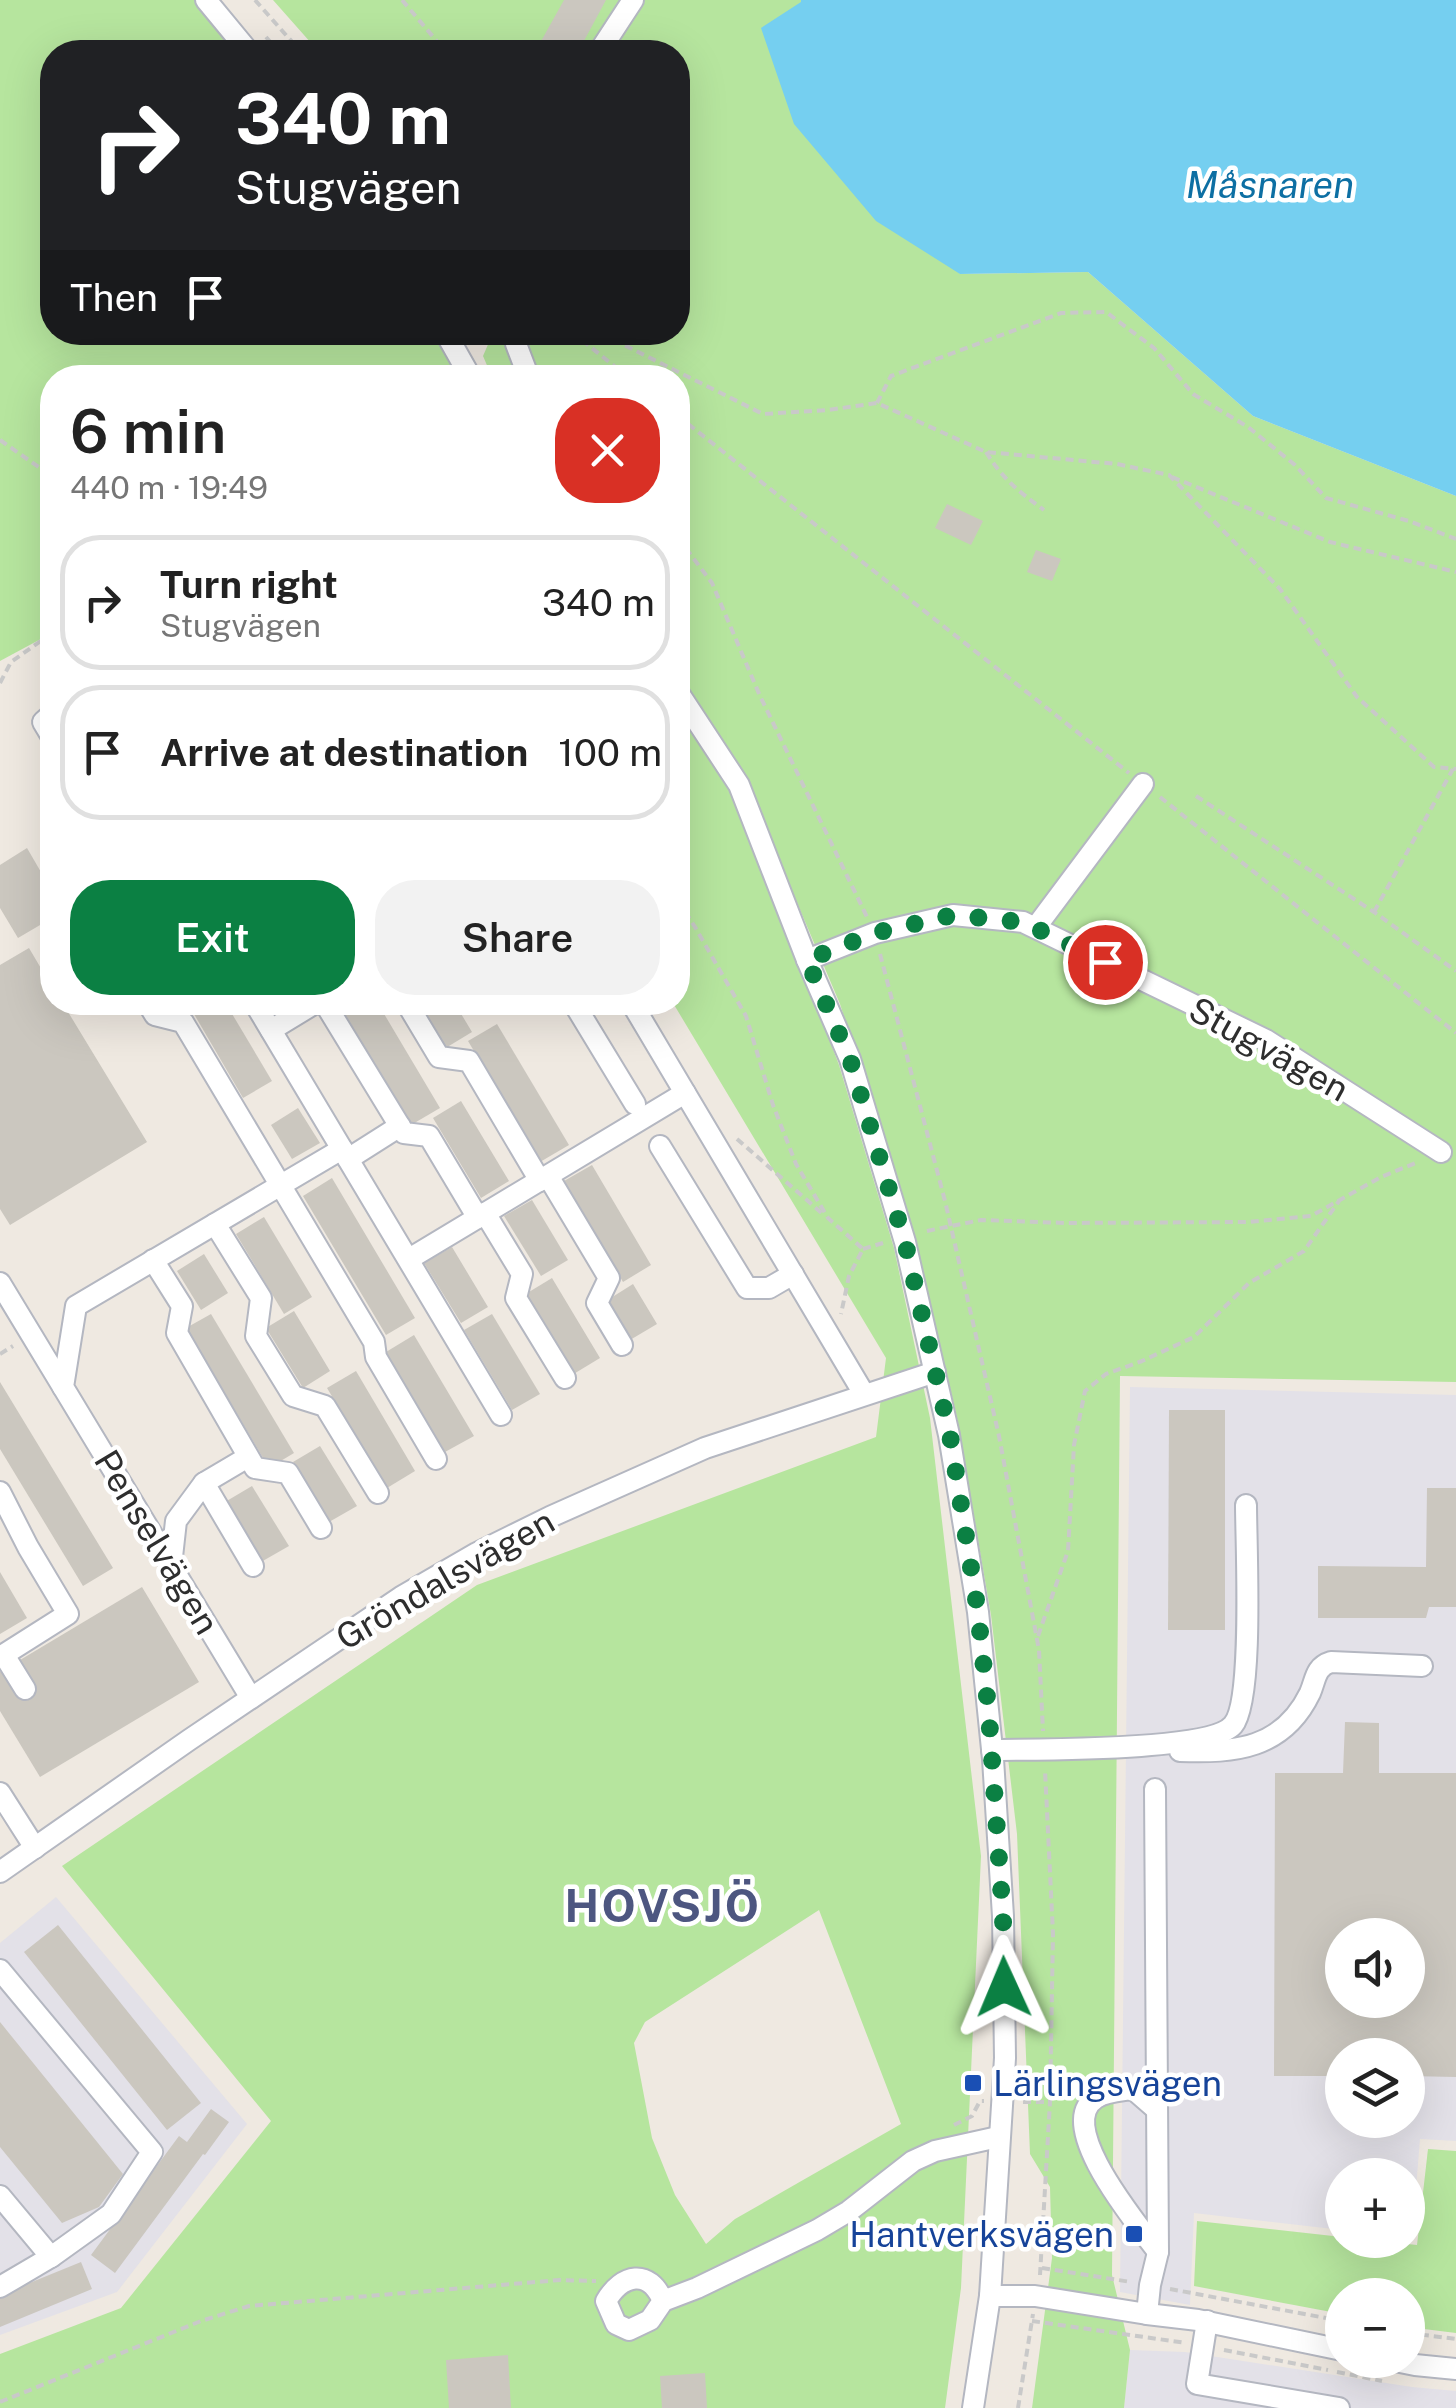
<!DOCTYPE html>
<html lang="en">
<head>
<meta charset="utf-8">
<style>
  :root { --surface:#fff; --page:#f2f2f2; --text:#222; --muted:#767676; --line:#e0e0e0; --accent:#0b8043 }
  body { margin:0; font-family:"Public Sans",sans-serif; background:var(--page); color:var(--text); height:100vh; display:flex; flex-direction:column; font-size:38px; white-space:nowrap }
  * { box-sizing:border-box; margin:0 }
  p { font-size:32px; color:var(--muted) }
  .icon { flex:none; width:55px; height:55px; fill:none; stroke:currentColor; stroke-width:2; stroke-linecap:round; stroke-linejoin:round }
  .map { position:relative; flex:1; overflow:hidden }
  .panel { position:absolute; left:40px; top:365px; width:650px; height:650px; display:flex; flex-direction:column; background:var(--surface); border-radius:40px; box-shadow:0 10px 40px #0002 }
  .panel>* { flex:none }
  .guide { position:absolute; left:40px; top:40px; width:650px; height:305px; border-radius:40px; box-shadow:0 10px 40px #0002; background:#202124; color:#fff; overflow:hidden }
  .controls { position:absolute; left:1325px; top:1918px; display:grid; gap:20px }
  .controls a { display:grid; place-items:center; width:100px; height:100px; border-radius:50%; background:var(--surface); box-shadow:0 10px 40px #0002; font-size:50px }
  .pin { position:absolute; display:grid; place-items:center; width:85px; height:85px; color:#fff; margin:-42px; border:5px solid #fff; border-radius:50%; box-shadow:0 2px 10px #0007 }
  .me { position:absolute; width:110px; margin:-55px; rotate:359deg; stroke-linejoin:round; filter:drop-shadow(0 0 8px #0008) }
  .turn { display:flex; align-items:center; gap:35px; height:210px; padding:0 30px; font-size:45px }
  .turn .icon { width:130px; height:130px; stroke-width:2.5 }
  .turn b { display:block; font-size:70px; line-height:85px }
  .then { display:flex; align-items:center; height:95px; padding:0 30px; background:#0003; gap:20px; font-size:38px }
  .round { display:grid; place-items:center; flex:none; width:105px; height:105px; border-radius:40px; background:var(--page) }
  .head { display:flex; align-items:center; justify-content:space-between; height:170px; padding:0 30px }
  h1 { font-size:60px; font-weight:600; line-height:75px }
  .action { display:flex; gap:20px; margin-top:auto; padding:20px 30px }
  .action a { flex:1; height:115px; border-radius:40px; background:var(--accent); color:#fff; font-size:40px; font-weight:600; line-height:115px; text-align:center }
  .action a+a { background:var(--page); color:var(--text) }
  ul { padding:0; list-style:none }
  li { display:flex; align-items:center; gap:30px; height:135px; margin:0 20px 15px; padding:0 10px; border:5px solid var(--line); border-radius:40px }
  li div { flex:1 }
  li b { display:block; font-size:38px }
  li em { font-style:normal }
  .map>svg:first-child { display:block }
</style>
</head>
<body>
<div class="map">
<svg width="1456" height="2408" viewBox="0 0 1456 2408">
  <rect width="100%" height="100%" fill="#efe9e1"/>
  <g fill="#e3e1e8" fill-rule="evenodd">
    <path d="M 1130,1387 L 1456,1395 L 1456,2141 L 1420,2139 L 1412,2238 L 1408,2237 L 1408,2175 L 1342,2175 L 1342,2230 L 1194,2213 L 1190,2305 L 1120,2292 ZM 1342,1935 L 1408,1935 L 1408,2000 L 1342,2000 ZM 1342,2055 L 1408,2055 L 1408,2120 L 1342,2120 Z"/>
    <polygon points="56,1897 247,2124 117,2292 0,2335 0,1943"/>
    <polygon points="1130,2350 1185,2352 1412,2387 1456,2391 1456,2408 1124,2408"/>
  </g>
  <g fill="#b6e59e" fill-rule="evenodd">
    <polygon points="0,0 203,0 244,52 52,52 52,332 438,333 465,377 52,378 52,633 0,661"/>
    <polygon points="273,0 801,0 960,274 1088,272 1253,416 1456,496 1456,1382 1120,1376 1112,2275 1130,2350 1124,2408 1032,2408 1052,2258 1050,2187 1030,2154 1017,1834 991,1615 956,1413 910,1221 840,1004 753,799 678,675 678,378 492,377 483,356 493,333 678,332 678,52 319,52"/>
    <path d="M 678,706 L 739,799 L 839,1065 L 894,1248 L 930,1418 L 981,1856 L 961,2288 L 945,2408 L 0,2408 L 0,2354 L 121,2308 L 271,2121 L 62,1866 L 477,1585 L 876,1437 L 886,1358 L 673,1003 L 678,1002 ZM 819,1910 L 901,2124 L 735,2219 L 706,2244 L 675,2195 L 652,2138 L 634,2043 L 645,2022 Z"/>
    <polygon points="1428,2149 1456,2151 1456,2333 1408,2327 1408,2295 1342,2295 1342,2314 1194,2286 1197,2221 1342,2237 1342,2240 1369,2240 1417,2245"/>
  </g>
  <polygon fill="#75cff0" points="801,0 1456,0 1456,496 1253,416 1088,272 960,274 876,221 794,124 761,28 801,2"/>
  <g fill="#cbc7bf" fill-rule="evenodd">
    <polygon points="564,0 606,0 578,52 535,52"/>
    <polygon points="947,504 983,521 971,545 935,528"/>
    <polygon points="1036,550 1061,559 1052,581 1027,572"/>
    <polygon points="27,848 52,891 52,918 18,938 0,908 0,865"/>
    <polygon points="29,948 52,987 52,1002 62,1002 147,1142 10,1225 0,1209 0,965"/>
    <polygon points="187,1002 225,1002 272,1081 243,1098"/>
    <polygon points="341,1002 377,1002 440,1108 411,1125 339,1004"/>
    <polygon points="417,1002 454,1002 472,1032 444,1049"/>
    <polygon points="497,1024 569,1145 540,1162 468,1041"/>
    <polygon points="461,1101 509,1181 481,1198 433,1118"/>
    <polygon points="298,1108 320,1143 292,1159 271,1125"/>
    <polygon points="592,1165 651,1265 623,1282 564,1181"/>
    <polygon points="332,1178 415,1318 386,1335 303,1196"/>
    <polygon points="532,1200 568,1260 541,1276 504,1216"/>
    <polygon points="264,1217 312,1297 284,1314 236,1234"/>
    <polygon points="452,1247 488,1307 461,1323 424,1263"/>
    <polygon points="204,1254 228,1293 201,1310 177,1271"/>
    <polygon points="552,1278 600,1358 572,1375 524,1295"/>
    <polygon points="633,1284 657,1324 630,1340 606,1301"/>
    <polygon points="294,1311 330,1371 303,1388 266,1328"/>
    <polygon points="211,1314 294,1453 269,1468 186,1328"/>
    <polygon points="492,1314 540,1394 512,1410 464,1330"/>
    <polygon points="414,1335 474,1436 445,1452 386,1352"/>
    <polygon points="356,1371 415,1471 387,1488 327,1388"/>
    <polygon points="0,1382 113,1568 83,1586 0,1449"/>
    <polygon points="1169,1410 1225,1410 1225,1630 1168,1630"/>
    <polygon points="320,1446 357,1506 329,1522 293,1462"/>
    <polygon points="252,1486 289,1546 261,1562 225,1502"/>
    <polygon points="1427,1488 1456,1488 1456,1607 1429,1607 1426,1618 1318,1618 1318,1566 1426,1567"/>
    <polygon points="0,1572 27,1618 0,1634"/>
    <polygon points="142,1587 199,1682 40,1777 0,1711 0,1672"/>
    <path d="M 1345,1722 L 1379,1723 L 1379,1773 L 1456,1773 L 1456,2077 L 1408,2076 L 1408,2055 L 1342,2055 L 1342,2076 L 1274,2076 L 1275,1773 L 1343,1773 ZM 1342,1935 L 1408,1935 L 1408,2000 L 1342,2000 Z"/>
    <polygon points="58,1925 201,2103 167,2130 24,1952"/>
    <polygon points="0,2022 123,2174 99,2207 62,2223 0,2147"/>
    <polygon points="211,2109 229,2122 205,2155 203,2154 115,2273 91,2255 179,2136 187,2142"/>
    <polygon points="81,2262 92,2289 0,2327 0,2295"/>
    <polygon points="508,2355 511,2408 449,2408 446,2360"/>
    <polygon points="705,2373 707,2408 662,2408 660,2376"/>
  </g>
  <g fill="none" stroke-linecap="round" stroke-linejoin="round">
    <g stroke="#b4b7c1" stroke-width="24">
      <g id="minor">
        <polyline points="206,0 249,52"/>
        <polyline points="599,52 633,0"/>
        <polyline points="445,332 471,378"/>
        <polyline points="519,332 516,344 529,378"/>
        <polyline points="678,692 739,785 807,960 850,1059 905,1242 949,1435 978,1612 993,1759 1003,1916 1005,2058 990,2296 973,2408"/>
        <polyline points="52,714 43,722 52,737"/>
        <polyline points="1036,927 1143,784"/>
        <polyline points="807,960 875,933 953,915 1023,922 1266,1040 1441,1152"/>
        <polyline points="147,1002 155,1015 183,1022 374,1342 376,1357 436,1459"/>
        <polyline points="254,1002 501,1415"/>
        <polyline points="324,1002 404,1133 429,1136 478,1218"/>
        <polyline points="406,1002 439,1057 469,1061 540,1181"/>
        <polyline points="573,1002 635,1104"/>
        <polyline points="631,1002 864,1394"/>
        <polyline points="271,1030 317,1002"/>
        <polyline points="660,1146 747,1288 769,1288 793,1274"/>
        <polyline points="348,1159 400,1126"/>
        <polyline points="548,1176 609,1278 597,1303 622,1345"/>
        <polyline points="485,1213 522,1274 516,1298 565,1378"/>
        <polyline points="215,1224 261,1298 256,1336 293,1396 325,1406 378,1493"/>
        <polyline points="409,1259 685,1093"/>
        <polyline points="153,1260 182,1306 177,1333 255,1468 288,1473 321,1528"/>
        <polyline points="0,1283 63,1387"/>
        <polyline points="204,1483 253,1566"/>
        <polyline points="0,1492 28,1547 68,1614 0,1657"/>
        <polyline points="171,1566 176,1521 204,1483 248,1457"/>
        <polyline points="4,1655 25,1689"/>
        <polyline points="251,1698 63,1387 76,1306 342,1149"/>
        <path d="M 992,1750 C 1033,1749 1210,1752 1233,1725 C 1254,1701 1246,1544 1246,1505"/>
        <path d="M 1180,1751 C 1235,1753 1283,1749 1310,1693 C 1316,1679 1315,1667 1331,1662 L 1422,1666"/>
        <polyline points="0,1793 35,1848"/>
        <polyline points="0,1872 189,1740 401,1597 477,1553 550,1517 705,1448 935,1372"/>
        <polyline points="0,1970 152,2152 111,2214 51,2257 0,2196"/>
        <path d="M 1156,2109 L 1133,2089 C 1121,2091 1107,2091 1096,2098 C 1053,2125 1139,2226 1158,2252"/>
        <polyline points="0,2287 51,2257"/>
        <polyline points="990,2296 1035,2296 1147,2314 1198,2320 1342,2350"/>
        <path d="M 663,2301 L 650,2320 L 629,2330 L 616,2324 L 606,2301 C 622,2274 649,2268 663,2301 L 697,2288 L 817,2230 L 849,2211 L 913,2161 L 935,2151 L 998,2137"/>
        <polyline points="1147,2314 1150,2285 1158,2252 1155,1789"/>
        <polyline points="1207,2321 1197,2384 1339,2408"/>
        <polyline points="1390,2360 1415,2365 1456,2369"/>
      </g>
    </g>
    <g stroke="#c9c9c9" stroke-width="4" stroke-dasharray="8 5" stroke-linecap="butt">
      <polyline points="255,0 301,52"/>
      <polyline points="402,0 446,52"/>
      <polyline points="266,37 279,52"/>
      <polyline points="572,332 629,378"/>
      <polyline points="603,332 614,340 763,414 828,410 877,403 986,452 1117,464 1169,475 1280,589 1357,697 1434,767 1456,769"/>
      <polyline points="877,403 891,376 1061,313 1106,312 1154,348 1193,394 1248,427 1295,465 1326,498 1409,521 1456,539"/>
      <polyline points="678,416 1129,773"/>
      <polyline points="0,440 40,468 52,472"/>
      <path d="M 986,452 C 1002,478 1019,492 1044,510"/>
      <polyline points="1172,477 1330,542 1456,572"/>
      <polyline points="678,538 712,583 760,696 867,917"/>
      <polyline points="0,683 11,662 52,633"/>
      <polyline points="1196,796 1374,912 1456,971"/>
      <polyline points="1160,797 1456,1033"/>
      <polyline points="678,901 695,927 746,1016 773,1105 796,1164 828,1218 863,1249 849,1276 841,1314"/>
      <polyline points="1374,912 1453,769"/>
      <polyline points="880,954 945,1201 999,1436 1039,1650 1043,1731"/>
      <polyline points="737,1139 824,1215"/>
      <polyline points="927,1231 981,1220 1067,1223 1247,1222 1311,1216 1381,1177 1418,1162"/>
      <polyline points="863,1249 883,1243"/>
      <polyline points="0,1354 13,1346"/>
      <polyline points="1038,1636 1068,1551 1074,1445 1085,1391 1106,1374 1142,1361 1194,1337 1249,1283 1304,1251 1339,1201"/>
      <polyline points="1023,2102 1049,2102"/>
      <polyline points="954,2125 972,2116 980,2101 984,2101"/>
      <polyline points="1042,2268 1131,2282"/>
      <polyline points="1040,2275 1050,2102 1053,1934 1045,1770"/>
      <polyline points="1170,2289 1342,2321"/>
      <polyline points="1032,2321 1186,2343"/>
      <polyline points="1408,2333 1456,2339"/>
      <polyline points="1224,2350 1328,2370"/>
      <polyline points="1337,2372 1382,2381"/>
      <polyline points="0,2402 201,2321 249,2306 560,2280 596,2281"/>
      <polyline points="1018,2408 1033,2314"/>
    </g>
    <use href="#minor" stroke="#fff" stroke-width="20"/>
  </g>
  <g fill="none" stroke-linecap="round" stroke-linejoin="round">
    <polyline stroke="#0b8043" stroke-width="18" stroke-dasharray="0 32.4" points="1004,1987 1003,1916 989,1716 978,1612 950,1435 905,1242 850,1059 807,960 875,933 953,915 1023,922 1105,962"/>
  </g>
  <g fill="#1a4fb4" stroke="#fff" stroke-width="4">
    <rect x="963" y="2073" width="20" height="20" rx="5"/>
    <rect x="1124" y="2224" width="20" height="20" rx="5"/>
  </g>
  <g text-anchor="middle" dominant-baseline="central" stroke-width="9" stroke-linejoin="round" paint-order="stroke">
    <g font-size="35" fill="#2e2e2e" stroke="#fff">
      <text transform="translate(1269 1049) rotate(29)">Stugvägen</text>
      <text transform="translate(157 1542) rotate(59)">Penselvägen</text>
      <text transform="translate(445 1579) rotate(-30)">Gröndalsvägen</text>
    </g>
    <g font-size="35" fill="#164399" stroke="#fff" text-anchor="start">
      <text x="993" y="2083">Lärlingsvägen</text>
      <text x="1114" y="2234" text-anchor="end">Hantverksvägen</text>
    </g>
    <g font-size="38" font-style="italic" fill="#0d6fa3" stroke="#fff">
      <text x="1270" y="184">Måsnaren</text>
    </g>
    <g font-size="45" font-weight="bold" letter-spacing="2.5" fill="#4d5680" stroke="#fff">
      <text x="663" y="1905">HOVSJÖ</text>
    </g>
  </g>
</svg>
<div class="controls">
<a><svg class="icon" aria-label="sound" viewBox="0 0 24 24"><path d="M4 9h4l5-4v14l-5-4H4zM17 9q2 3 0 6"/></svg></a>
<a><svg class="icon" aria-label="layers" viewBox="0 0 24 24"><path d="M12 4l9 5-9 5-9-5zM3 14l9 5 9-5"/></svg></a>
<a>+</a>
<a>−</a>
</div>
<div class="pin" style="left:1105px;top:962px;background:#d93025"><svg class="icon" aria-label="arrive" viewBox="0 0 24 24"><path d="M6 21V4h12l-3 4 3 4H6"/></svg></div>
<svg class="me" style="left:1004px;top:1987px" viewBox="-20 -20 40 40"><path d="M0-17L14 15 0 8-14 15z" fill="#0b8043" stroke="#fff" stroke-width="4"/></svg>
<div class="guide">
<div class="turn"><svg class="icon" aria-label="right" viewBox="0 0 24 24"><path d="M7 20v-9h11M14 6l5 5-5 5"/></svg><div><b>340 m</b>Stugvägen</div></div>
<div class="then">Then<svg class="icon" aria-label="arrive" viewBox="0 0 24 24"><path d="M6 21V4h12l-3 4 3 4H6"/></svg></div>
</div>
<section class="panel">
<div class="head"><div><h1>6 min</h1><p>440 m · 19:49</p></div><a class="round" style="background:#d93025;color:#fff"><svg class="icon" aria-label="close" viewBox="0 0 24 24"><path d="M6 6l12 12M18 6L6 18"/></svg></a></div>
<ul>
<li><svg class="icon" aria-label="right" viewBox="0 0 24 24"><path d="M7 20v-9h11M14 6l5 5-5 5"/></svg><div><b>Turn right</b><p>Stugvägen</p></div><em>340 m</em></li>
<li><svg class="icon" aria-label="arrive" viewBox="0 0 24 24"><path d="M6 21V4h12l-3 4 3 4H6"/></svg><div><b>Arrive at destination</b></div><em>100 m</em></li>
</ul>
<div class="action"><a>Exit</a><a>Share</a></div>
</section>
</div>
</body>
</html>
